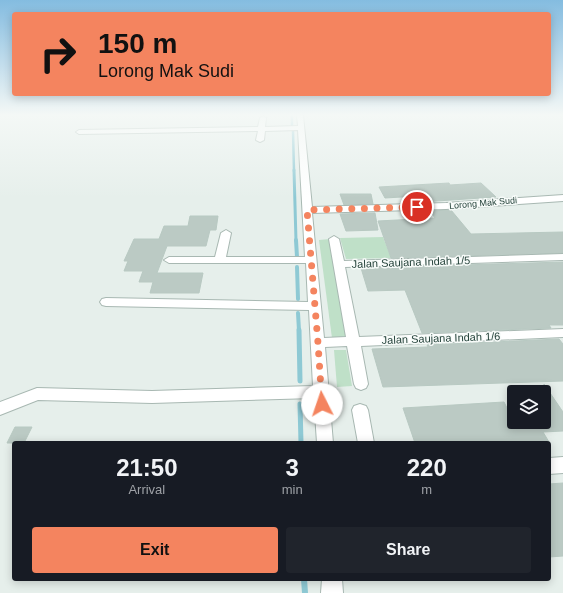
<!DOCTYPE html>
<html lang="en">
<head>
<meta charset="utf-8">
<style>
  :root { --surface:#171b24; --page:#20242c; --text:#f1f3f6; --muted:#9ea1a6; --accent:#f4845f }
  body { margin:0; font-family:Arial,sans-serif; background:var(--page); color:var(--text); height:100vh; display:flex; flex-direction:column; font-size:15px; white-space:nowrap }
  * { box-sizing:border-box; margin:0 }
  p { font-size:13px; color:var(--muted) }
  .icon { flex:none; width:22px; height:22px; fill:none; stroke:currentColor; stroke-width:2; stroke-linecap:round; stroke-linejoin:round }
  .map { position:relative; flex:1; overflow:hidden }
  .side { position:absolute; left:12px; top:441px; width:539px; height:140px; display:flex; flex-direction:column; background:var(--surface); border-radius:4px; box-shadow:0 2px 10px #0003 }
  .side>* { flex:none }
  .banner { position:absolute; left:12px; top:12px; width:539px; height:84px; border-radius:4px; box-shadow:0 2px 10px #0003; background:#f4845f; color:#111; overflow:hidden }
  .buttons { position:absolute; left:507px; top:385px; display:grid; gap:8px }
  .buttons a { display:grid; place-items:center; width:44px; height:44px; border-radius:4px; background:var(--surface); box-shadow:0 2px 10px #0003; font-size:20px }
  .pin { position:absolute; display:grid; place-items:center; width:34px; height:34px; color:#fff; margin:-17px; border:2px solid #fff; border-radius:50%; box-shadow:0 1px 4px #0007 }
  .me { position:absolute; width:44px; margin:-22px; rotate:356deg; stroke-linejoin:round; filter:drop-shadow(0 0 3px #0008) }
  .turn { display:flex; align-items:center; gap:14px; height:84px; padding:0 20px; font-size:18px }
  .turn .icon { width:52px; height:52px; stroke-width:2.5 }
  .turn b { display:block; font-size:28px; line-height:34px }
  .eta { display:flex; justify-content:space-evenly; align-items:center; height:68px; text-align:center }
  .eta b { font-size:24px; font-weight:700; line-height:28px }
  .action { display:flex; gap:8px; margin-top:auto; padding:8px 20px }
  .action a { flex:1; height:46px; border-radius:4px; background:var(--accent); color:#111; font-size:16px; font-weight:700; line-height:46px; text-align:center }
  .action a+a { background:var(--page); color:var(--text) }
  .map>svg:first-child { display:block }
</style>
</head>
<body>
<div class="map">
<svg width="563" height="593" viewBox="0 0 563 593">
  <rect width="100%" height="100%" fill="#e6efeb"/>
  <g fill="#bfe0c8">
    <polygon points="383,237 391,258 346,259 340,238"/>
    <polygon points="330,239 346,338 332,338 319,240"/>
    <polygon points="334,350 346,350 352,386 337,387"/>
  </g>
  <g fill="none" stroke-linecap="round" stroke-linejoin="round">
    <g stroke="#8ec9d4" stroke-width="2.5">
      <polyline points="292,115 292,126"/>
      <polyline points="293,131 294,171"/>
    </g>
    <polyline stroke="#8ec9d4" stroke-width="3" points="294,170 296,241"/>
    <g stroke="#8ec9d4" stroke-width="4">
      <polyline points="296,240 297,257"/>
      <polyline points="297,267 298,299"/>
      <polyline points="298,313 299,331"/>
    </g>
    <g stroke="#8ec9d4" stroke-width="5">
      <polyline points="299,330 300,381"/>
      <polyline points="300,404 301,443"/>
    </g>
    <polyline stroke="#8ec9d4" stroke-width="6" points="304,579 305,593"/>
  </g>
  <g fill="#bbcac4" stroke="#b8c9c2">
    <polygon points="449,183 450,185 481,183 496,197 422,202 418,196 385,198 379,187"/>
    <polygon points="340,194 371,194 373,204 344,205"/>
    <polygon points="451,210 471,234 563,232 563,253 391,258 378,221 435,218 430,211"/>
    <polygon points="375,213 378,230 346,231 340,214"/>
    <polygon points="190,216 218,216 216,230 210,230 206,246 167,246 157,273 203,273 199,293 150,293 153,282 139,282 143,271 124,271 128,261 124,261 134,239 159,239 164,226 188,226"/>
    <polygon points="563,262 563,325 549,325 551,328 422,333 405,290 368,291 361,268"/>
    <polygon points="559,339 563,344 563,381 383,387 372,349 428,347 427,345"/>
    <polygon points="544,384 563,412 563,431 543,432 549,442 415,443 403,408 504,402 514,422 544,422"/>
    <polygon points="15,427 32,427 24,443 7,443"/>
    <polygon points="563,483 563,556 549,557 549,484"/>
  </g>
  <g fill="none" stroke-linecap="round" stroke-linejoin="round">
    <g stroke="#a8b8b2" stroke-width="2">
      <g id="minor">
        <polygon points="297,115 303,115 312,207 446,203 563,195 563,201 446,209 312,213 324,338 346,337 329,239 334,236 339,239 344,261 563,254 563,260 345,267 359,337 563,329 563,337 361,346 368,384 366,388 361,390 356,388 354,384 347,346 325,347 333,443 317,443 314,398 152,403 38,400 0,415 0,402 37,388 152,391 313,386 309,310 106,306 102,305 100,302 102,299 106,298 308,302 306,263 169,263 164,260 169,257 215,257 221,233 226,230 231,233 226,257 305,257 298,130 265,131 264,140 260,142 256,140 258,131 79,134 76,132 79,130 258,127 260,118 263,116 266,118 265,127 298,126"/>
        <polygon points="360,404 366,406 368,410 374,443 358,443 352,410 354,406"/>
        <polygon points="563,457 563,473 549,474 549,458"/>
        <polygon points="322,579 342,579 343,593 321,593"/>
      </g>
    </g>
    <use href="#minor" fill="#fff" fill-rule="evenodd"/>
  </g>
  <linearGradient id="sky" x2="0" y2="1"><stop stop-color="#84bce0"/><stop offset="0.58" stop-color="#f4f8f6"/><stop offset="1" stop-color="#f4f8f6" stop-opacity="0"/></linearGradient>
  <rect width="563" height="198" fill="url(#sky)"/>
  <g fill="none" stroke-linecap="round" stroke-linejoin="round">
    <polyline stroke="#f4845f" stroke-width="7" stroke-dasharray="0 12.6" points="322,404 318,343 307,210 417,207"/>
  </g>
  <g text-anchor="middle" dominant-baseline="central" stroke-width="3" stroke-linejoin="round" paint-order="stroke">
    <g font-size="9" fill="#24423a" stroke="#f7fbf9">
      <text transform="translate(483 203) rotate(-5)">Lorong Mak Sudi</text>
    </g>
    <g font-size="11" fill="#24423a" stroke="#f7fbf9">
      <text transform="translate(411 262) rotate(-2)">Jalan Saujana Indah 1/5</text>
      <text transform="translate(441 338) rotate(-2)">Jalan Saujana Indah 1/6</text>
    </g>
  </g>
</svg>
<div class="buttons">
<a><svg class="icon" aria-label="layers" viewBox="0 0 24 24"><path d="M12 4l9 5-9 5-9-5zM3 14l9 5 9-5"/></svg></a>
</div>
<div class="pin" style="left:417px;top:207px;background:#d93025"><svg class="icon" aria-label="arrive" viewBox="0 0 24 24"><path d="M6 21V4h12l-3 4 3 4H6"/></svg></div>
<svg class="me" style="left:322px;top:404px" viewBox="-20 -20 40 40"><circle r="19" fill="#fff"/><path d="M0-13L10 11 0 6-10 11z" fill="#f4845f"/></svg>
<div class="banner">
<div class="turn"><svg class="icon" aria-label="right" viewBox="0 0 24 24"><path d="M7 20v-9h11M14 6l5 5-5 5"/></svg><div><b>150 m</b>Lorong Mak Sudi</div></div>
</div>
<section class="side">
<div class="eta">
<div><b>21:50</b><p>Arrival</p></div>
<div><b>3</b><p>min</p></div>
<div><b>220</b><p>m</p></div>
</div>
<div class="action"><a>Exit</a><a>Share</a></div>
</section>
</div>
</body>
</html>
